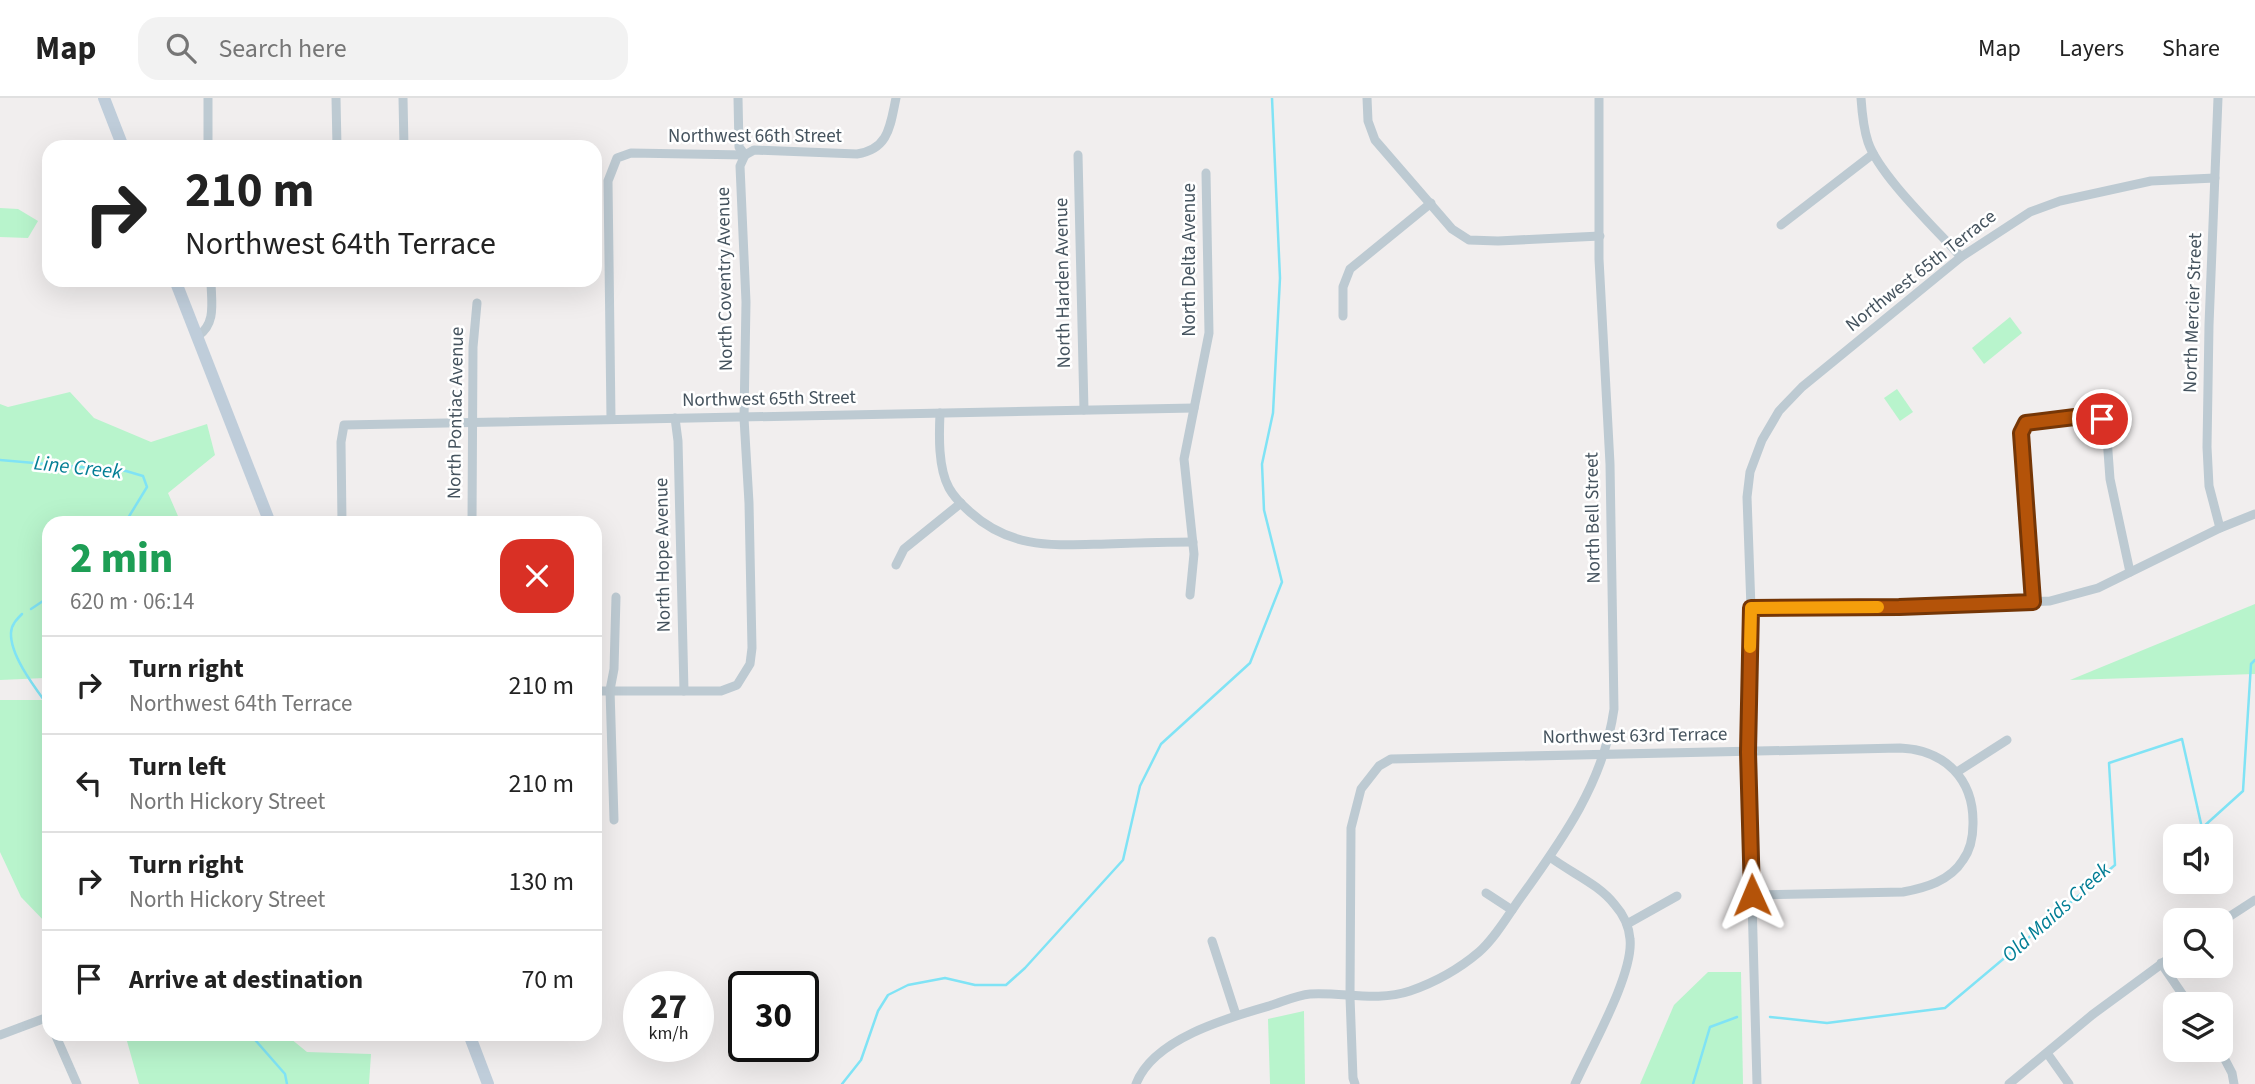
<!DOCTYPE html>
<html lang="en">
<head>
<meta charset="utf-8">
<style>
  :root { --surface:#fff; --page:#f2f2f2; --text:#222; --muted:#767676; --line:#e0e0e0 }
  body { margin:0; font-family:"Source Sans 3",sans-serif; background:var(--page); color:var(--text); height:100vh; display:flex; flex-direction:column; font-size:26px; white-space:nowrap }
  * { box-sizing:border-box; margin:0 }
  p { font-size:23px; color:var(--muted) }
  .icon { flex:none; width:38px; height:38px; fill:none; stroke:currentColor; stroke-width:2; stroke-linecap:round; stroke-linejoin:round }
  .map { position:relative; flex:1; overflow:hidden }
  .sheet { position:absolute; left:42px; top:418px; width:560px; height:525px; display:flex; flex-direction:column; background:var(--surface); border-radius:21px; box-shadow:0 7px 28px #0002 }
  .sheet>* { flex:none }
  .hud { position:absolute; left:42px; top:42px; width:560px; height:147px; border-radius:21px; box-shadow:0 7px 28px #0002; background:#fff; color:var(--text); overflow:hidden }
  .buttons { position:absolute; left:2163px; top:726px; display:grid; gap:14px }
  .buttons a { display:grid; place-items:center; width:70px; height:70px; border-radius:14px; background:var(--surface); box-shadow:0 7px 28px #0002; font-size:35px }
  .speed { position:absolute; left:623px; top:873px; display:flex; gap:14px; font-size:35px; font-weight:700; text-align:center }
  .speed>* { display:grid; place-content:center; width:91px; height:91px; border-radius:50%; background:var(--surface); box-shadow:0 7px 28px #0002; line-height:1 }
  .speed small { font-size:18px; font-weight:400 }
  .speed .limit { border:4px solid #111; border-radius:10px; background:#fff; color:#111 }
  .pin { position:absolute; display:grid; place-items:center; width:60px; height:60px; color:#fff; margin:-30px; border:4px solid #fff; border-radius:50%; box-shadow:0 2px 7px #0007 }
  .me { position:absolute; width:77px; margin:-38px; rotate:359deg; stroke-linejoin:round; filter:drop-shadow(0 0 5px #0008) }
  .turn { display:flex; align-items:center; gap:24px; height:147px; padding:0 28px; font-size:32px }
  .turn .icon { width:91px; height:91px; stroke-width:2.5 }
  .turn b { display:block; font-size:49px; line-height:60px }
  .round { display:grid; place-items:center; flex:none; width:74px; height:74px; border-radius:21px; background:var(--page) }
  .headline { display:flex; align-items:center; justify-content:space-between; height:119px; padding:0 28px }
  h1 { font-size:42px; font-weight:800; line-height:52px; color:#1e9e55 }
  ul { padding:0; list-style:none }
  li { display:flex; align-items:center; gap:21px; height:98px; padding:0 28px; border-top:2px solid var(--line) }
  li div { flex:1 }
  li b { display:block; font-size:26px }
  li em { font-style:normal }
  header { display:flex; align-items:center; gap:42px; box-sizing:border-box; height:98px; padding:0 35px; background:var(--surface); border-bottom:2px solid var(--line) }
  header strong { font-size:33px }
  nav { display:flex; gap:38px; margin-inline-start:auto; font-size:24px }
  .search { width:490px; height:63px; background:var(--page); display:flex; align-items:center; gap:18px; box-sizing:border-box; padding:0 24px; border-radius:21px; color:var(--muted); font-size:26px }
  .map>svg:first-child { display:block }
</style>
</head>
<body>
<header>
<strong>Map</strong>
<div class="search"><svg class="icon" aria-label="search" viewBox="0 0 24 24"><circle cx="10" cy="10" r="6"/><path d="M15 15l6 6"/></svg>Search here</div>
<nav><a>Map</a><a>Layers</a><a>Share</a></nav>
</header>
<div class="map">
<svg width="2255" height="986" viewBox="0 0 2255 986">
  <rect width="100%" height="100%" fill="#f1eeee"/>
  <g fill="#b8f4cc">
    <polygon points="0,110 18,111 38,123 28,140 0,139"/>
    <polygon points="2010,219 2022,235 1984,266 1972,250"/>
    <polygon points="1897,291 1913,314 1900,323 1884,300"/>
    <polygon points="70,294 94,320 151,344 207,326 215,357 168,395 181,425 49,425 49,557 47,560 45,580 0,582 0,306 8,309"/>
    <polygon points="2255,506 2255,576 2070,582"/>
    <polygon points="0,602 49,602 49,828 21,799 0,754"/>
    <polygon points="1708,874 1741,874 1743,986 1640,986 1674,907"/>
    <polygon points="1304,913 1305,986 1270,986 1268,921"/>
    <polygon points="125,936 285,936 307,954 371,956 369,986 139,986"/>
  </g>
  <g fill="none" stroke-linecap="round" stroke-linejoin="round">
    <g stroke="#80e3f5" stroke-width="2.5">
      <polyline points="0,362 126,373 143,378 147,389 125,425"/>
      <polyline points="31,511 49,499"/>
      <path d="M 22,516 C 17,521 11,527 11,535 C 10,558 36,591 49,609"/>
      <polyline points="1770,919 1827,925 1945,910 2115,767 2109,665 2182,641 2202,730 2243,693 2251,566 2255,562"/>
      <polyline points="250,936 285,976 287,986"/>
      <polyline points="842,986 861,962 878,913 888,897 908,887 945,880 975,887 1006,887 1025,870 1123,762 1140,688 1161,646 1250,565 1282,484 1264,412 1262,366 1273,315 1280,180 1272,0"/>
      <polyline points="1693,986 1710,929 1737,919"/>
    </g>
    <g stroke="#bdcad2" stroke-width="9">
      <polyline points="208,0 208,49"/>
      <polyline points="336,0 337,49"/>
      <polyline points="403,0 404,49"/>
      <polyline points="1367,0 1368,23 1375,42 1452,131 1469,142 1498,143 1600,138"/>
      <path d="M 1861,0 C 1862,15 1863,29 1868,44 C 1879,77 1935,130 1961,159"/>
      <polyline points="2218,0 2209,227 2207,349 2209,388 2220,430"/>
      <polyline points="1078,57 1084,312"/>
      <polyline points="1781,127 1873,56"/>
      <polyline points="1343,218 1343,189 1350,171 1431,105"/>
      <path d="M 198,238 C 217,225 211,203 211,182"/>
      <path d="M 940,315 C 939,337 938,370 949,390 C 954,399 962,407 970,414 C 1012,452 1055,447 1107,446 C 1136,445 1165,444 1193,444"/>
      <polyline points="675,320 678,343 684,593"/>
      <path d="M 611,321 L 608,83 L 617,60 L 631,55 L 745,57 L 754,52 L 857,56 C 889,51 890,28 896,0"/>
      <polyline points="342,425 341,344 344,327 1194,310"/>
      <polyline points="472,425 473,249 477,205"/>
      <polyline points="896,467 904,451 961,405"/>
      <polyline points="1190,497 1194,456 1184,361 1209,235 1206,75"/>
      <polyline points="2033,504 2021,335 2026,325 2091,317 2102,321 2106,326 2110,381 2130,474"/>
      <polyline points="1751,510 1899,509 2050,503 2098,490 2220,430 2255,416"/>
      <polyline points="595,593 721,593 737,587 750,566 752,550 749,405 744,320 746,204 740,68 745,57 739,49 738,0"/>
      <polyline points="1957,674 2007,642"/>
      <polyline points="614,722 610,592 614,571 616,499"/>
      <path d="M 1550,759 C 1571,775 1599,786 1615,807 C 1623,816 1629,829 1630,841 C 1634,876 1590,952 1575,986"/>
      <polyline points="1486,795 1512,812"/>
      <polyline points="2221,824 2255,802"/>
      <polyline points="1627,826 1677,798"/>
      <polyline points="1212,843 1236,917"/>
      <polyline points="2161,865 2189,906"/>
      <polyline points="55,936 77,986"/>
      <polyline points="0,937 48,919 49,922"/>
      <polyline points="2220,952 2232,975 2234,986"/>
      <polyline points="2047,955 2069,986"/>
      <path d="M 1136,986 C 1153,941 1227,920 1269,908 C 1282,904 1297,897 1310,896 C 1344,894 1377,904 1410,893 C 1436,884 1459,871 1479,854 C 1496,839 1508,817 1521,799 C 1563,741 1604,683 1614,611 L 1610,366 L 1599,161 L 1599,0"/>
      <path d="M 1355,986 L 1353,980 L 1350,899 L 1351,730 L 1361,691 L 1379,668 L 1391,661 L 1900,650 C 1945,652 1974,681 1973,726 C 1973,739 1971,751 1963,762 C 1950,783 1925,790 1903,794 L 1752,797"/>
      <polyline points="1757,986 1748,654 1751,510 1747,399 1750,374 1762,342 1779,313 1802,289 1961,159 2030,114 2060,103 2151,83 2215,80"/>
      <polyline points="2009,986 2092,917 2175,856"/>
    </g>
    <g stroke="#bfcdda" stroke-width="12">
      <polyline points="104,0 123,49"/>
      <polyline points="175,182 270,425"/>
      <polyline points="469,936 488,986"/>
    </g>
  </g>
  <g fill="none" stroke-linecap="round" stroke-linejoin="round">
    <g stroke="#753606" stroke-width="18">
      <polyline id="route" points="1752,797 1748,654 1751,510 1899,509 2033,504 2021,335 2026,325 2091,317 2102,321"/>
    </g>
    <use href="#route" stroke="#b45309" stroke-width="12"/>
    <polyline stroke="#f59e0b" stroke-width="12" points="1750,549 1751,510 1878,509"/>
  </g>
  <g text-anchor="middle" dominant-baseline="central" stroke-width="5" stroke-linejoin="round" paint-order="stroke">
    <g font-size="19" fill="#45535e" stroke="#fff">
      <text x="755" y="38">Northwest 66th Street</text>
      <text transform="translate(1189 162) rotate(-90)">North Delta Avenue</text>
      <text transform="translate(1921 173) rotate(-38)">Northwest 65th Terrace</text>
      <text transform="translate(725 181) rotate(-91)">North Coventry Avenue</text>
      <text transform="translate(1063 185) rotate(-91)">North Harden Avenue</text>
      <text transform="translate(2193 215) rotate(-88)">North Mercier Street</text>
      <text transform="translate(769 301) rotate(-1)">Northwest 65th Street</text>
      <text transform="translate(456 315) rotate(-89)">North Pontiac Avenue</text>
      <text transform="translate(1593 420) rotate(-91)">North Bell Street</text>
      <text transform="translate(663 457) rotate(-91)">North Hope Avenue</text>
      <text transform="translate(1635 638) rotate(-1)">Northwest 63rd Terrace</text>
    </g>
    <g font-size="21" font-style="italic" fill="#037e95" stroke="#fff">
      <text transform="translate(78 369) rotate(6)">Line Creek</text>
      <text transform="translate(2056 814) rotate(-42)">Old Maids Creek</text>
    </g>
  </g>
</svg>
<div class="buttons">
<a><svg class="icon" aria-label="sound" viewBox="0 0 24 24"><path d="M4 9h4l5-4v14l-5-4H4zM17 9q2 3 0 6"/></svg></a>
<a><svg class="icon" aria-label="search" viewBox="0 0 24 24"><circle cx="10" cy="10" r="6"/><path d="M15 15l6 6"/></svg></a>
<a><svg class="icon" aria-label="layers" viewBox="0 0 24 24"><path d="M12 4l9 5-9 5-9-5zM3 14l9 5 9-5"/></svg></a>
</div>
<div class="speed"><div>27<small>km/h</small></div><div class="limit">30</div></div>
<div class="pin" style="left:2102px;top:321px;background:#d93025"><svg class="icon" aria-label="arrive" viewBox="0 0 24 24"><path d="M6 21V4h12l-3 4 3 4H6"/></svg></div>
<svg class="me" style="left:1752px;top:797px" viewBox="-20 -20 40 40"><path d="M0-17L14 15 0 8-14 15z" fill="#b45309" stroke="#fff" stroke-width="4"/></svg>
<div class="hud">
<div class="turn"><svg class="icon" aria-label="right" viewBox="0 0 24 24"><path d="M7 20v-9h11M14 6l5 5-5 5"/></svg><div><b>210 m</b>Northwest 64th Terrace</div></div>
</div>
<section class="sheet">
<div class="headline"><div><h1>2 min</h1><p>620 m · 06:14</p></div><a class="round" style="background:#d93025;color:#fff"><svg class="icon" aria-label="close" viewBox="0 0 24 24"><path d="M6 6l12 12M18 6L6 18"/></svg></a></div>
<ul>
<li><svg class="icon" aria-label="right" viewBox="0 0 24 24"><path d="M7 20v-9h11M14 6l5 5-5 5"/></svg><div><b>Turn right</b><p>Northwest 64th Terrace</p></div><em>210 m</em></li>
<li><svg class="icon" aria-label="left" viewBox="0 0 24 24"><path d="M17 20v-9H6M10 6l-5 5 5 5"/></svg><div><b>Turn left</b><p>North Hickory Street</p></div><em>210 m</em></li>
<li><svg class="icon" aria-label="right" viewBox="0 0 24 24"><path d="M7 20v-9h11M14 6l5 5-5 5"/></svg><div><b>Turn right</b><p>North Hickory Street</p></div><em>130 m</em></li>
<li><svg class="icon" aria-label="arrive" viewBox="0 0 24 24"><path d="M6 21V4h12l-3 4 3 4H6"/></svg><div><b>Arrive at destination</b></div><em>70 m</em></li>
</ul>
</section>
</div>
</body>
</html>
